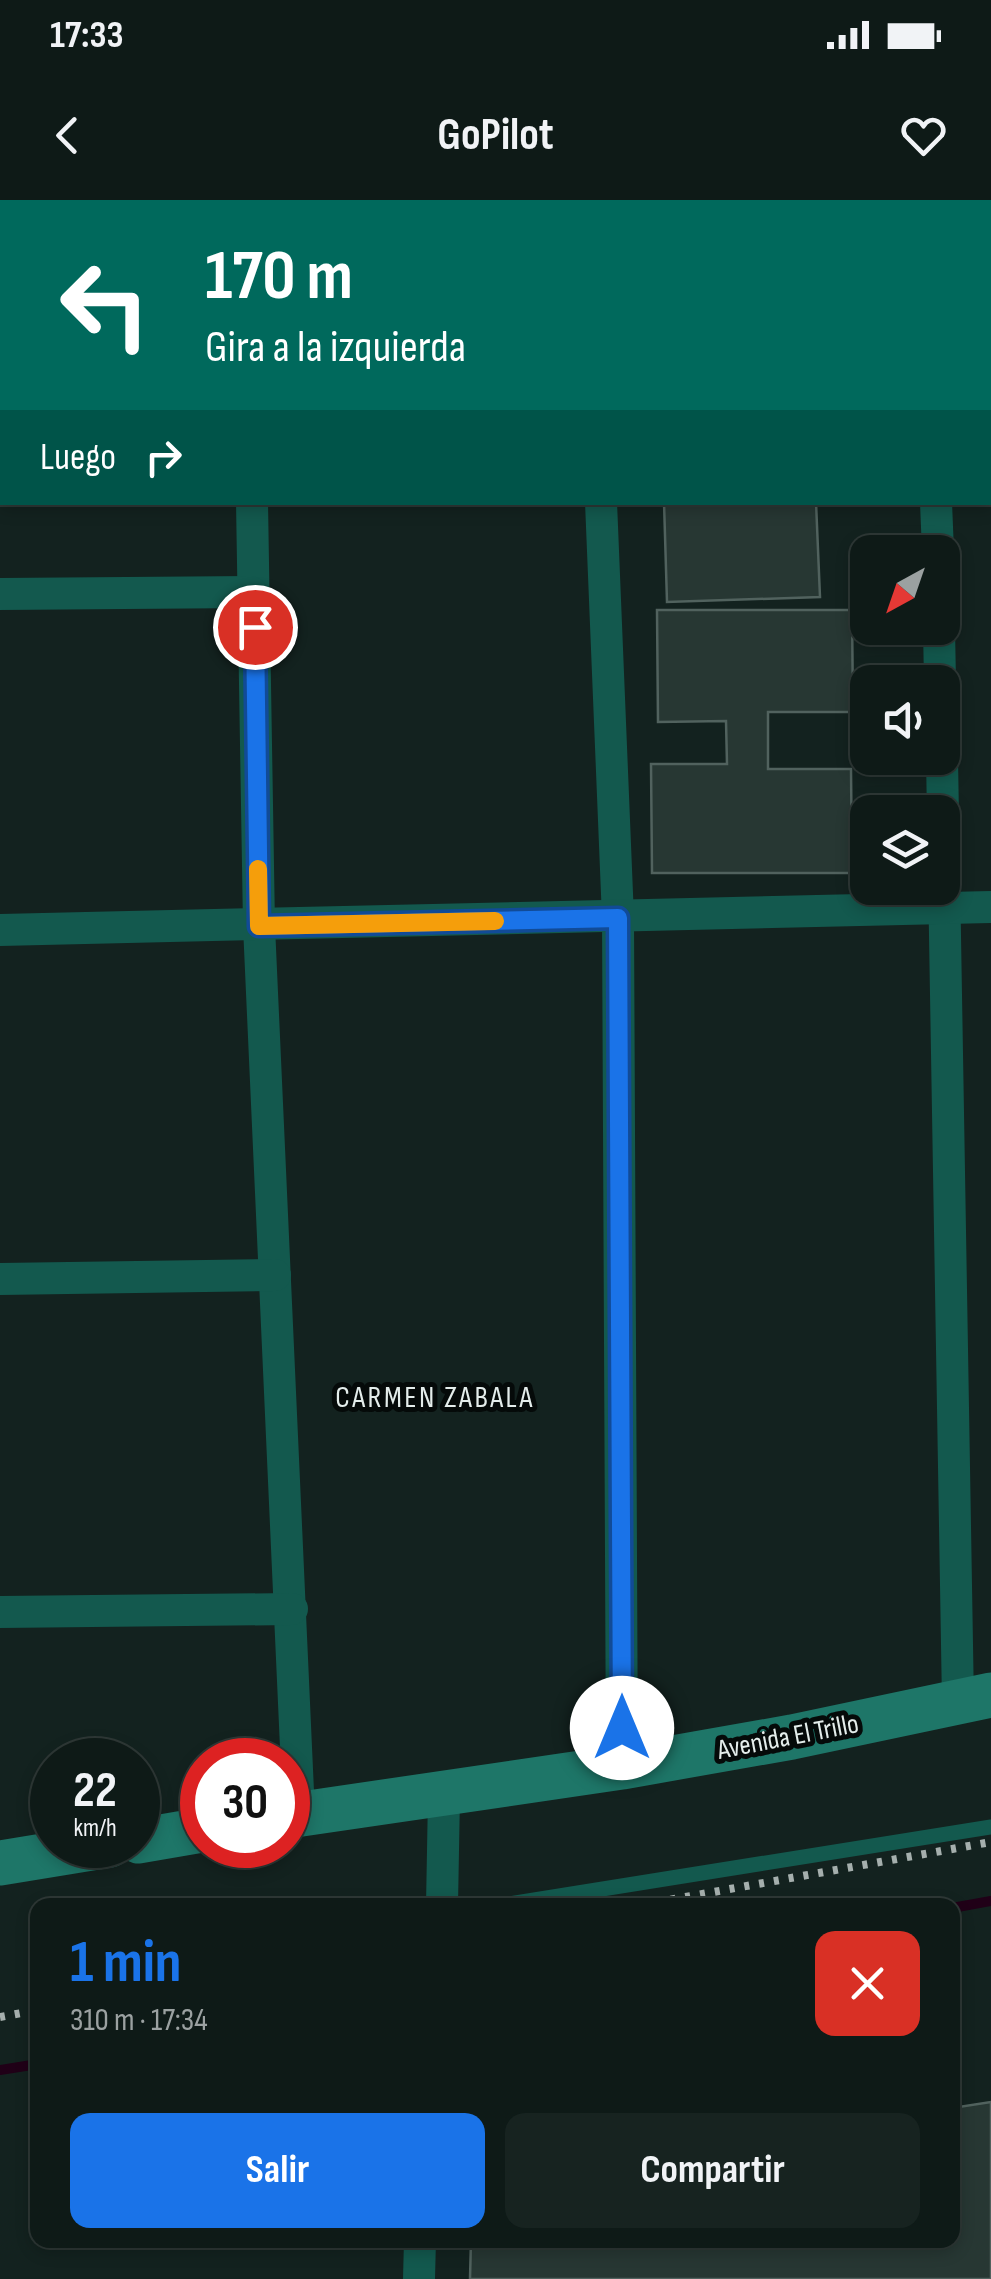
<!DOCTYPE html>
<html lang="es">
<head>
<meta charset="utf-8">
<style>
  :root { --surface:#0e1a17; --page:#172320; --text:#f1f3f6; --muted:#9ba1a1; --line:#2e3836; --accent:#1a73e8 }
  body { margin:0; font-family:"Sofia Sans Condensed",sans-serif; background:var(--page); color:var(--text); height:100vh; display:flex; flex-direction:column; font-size:38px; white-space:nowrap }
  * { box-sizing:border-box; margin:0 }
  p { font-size:32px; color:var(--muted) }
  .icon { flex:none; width:55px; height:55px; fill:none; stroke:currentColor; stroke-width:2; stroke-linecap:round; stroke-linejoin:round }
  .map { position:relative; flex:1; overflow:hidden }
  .side { position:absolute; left:30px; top:1698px; width:930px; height:350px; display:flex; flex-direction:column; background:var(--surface); border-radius:20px; box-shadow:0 5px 15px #0003,0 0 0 2px var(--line) }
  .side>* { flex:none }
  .banner { position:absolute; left:0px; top:0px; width:992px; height:305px; box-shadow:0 5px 15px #0003,0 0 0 2px var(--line); background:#00695c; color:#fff; overflow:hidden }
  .needle { width:65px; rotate:220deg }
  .controls { position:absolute; left:850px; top:335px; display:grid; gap:20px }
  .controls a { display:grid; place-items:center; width:110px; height:110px; border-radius:20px; background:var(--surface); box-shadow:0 5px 15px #0003,0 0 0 2px var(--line); font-size:50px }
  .speed { position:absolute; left:30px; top:1538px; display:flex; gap:20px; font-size:50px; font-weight:700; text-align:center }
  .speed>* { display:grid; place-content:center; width:130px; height:130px; border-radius:50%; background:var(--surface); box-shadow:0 5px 15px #0003,0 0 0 2px var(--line); line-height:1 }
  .speed small { font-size:25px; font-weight:400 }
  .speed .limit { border:15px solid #d22; background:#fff; color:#111 }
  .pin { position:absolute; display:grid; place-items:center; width:85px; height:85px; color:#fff; margin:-42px; border:5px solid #fff; border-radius:50%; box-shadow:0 2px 10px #0007 }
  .me { position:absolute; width:110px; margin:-55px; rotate:0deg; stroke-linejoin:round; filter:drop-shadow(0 0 8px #0008) }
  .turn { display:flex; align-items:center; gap:35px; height:210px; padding:0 40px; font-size:45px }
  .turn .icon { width:130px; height:130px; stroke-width:2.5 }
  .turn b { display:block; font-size:70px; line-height:85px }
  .then { display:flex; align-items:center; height:95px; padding:0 40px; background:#0003; gap:20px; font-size:38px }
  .round { display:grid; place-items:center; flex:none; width:105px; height:105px; border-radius:20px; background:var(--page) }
  .overview { display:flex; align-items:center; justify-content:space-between; height:170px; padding:0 40px }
  h1 { font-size:60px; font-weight:700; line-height:75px; color:var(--accent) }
  .primary-button { display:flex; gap:20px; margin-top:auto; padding:20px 40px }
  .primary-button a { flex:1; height:115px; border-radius:20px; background:var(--accent); color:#fff; font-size:40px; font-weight:700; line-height:115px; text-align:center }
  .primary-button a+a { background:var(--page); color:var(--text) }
  .status { display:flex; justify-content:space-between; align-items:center; height:70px; padding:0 50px; background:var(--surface); direction:ltr }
  .status svg { height:28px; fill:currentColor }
  header { display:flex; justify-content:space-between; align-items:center; height:130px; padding:0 40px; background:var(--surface); font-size:45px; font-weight:700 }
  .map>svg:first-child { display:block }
</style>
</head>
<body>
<div class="status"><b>17:33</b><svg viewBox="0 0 49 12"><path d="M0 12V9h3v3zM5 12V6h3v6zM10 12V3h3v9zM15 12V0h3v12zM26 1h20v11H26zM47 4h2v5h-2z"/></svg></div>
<header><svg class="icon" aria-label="back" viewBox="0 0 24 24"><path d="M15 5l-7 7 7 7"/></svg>GoPilot<svg class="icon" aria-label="heart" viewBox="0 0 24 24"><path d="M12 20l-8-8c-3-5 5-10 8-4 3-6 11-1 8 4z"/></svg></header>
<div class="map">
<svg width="991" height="2079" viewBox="0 0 991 2079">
  <rect width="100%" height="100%" fill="#13221f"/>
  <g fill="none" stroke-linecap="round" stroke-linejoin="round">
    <g stroke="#200017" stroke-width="10">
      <polyline points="952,1708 991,1701"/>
      <polyline points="0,1870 38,1864"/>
    </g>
  </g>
  <g fill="#273733" stroke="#51625e" stroke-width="2.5">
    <polygon points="664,302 816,302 820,397 667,402"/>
    <polygon points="657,410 852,410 853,512 768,512 768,569 851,569 852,673 652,673 651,564 727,564 726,521 658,522"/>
    <polygon points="991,1902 991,2079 470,2079 471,2040 952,2040 952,1908"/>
  </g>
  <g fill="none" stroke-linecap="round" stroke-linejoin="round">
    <polyline stroke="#13594e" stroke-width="15" points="502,1705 991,1627"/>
    <g stroke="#13594e" stroke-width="32">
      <polyline points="588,0 588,2"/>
      <polyline points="256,2 256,0"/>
      <polyline points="990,38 991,38"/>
      <polyline points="0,59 2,59"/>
      <polyline points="252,302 259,726 299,1614"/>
      <polyline points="601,302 618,718 622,1567"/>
      <polyline points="936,302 938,352"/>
      <polyline points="0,394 251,392"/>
      <polyline points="939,428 940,482"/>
      <polyline points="942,558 958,1503"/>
      <polyline points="0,730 991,707"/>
      <polyline points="0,1079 275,1075"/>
      <polyline points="0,1412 292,1409"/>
      <polyline points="442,1705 444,1596"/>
      <polyline points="419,2079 420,2040"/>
    </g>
    <g stroke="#1e7668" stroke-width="45">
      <polyline points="288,1616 622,1567 792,1537 991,1495"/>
      <polyline points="138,1641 202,1630"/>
      <polyline points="0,1663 110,1645"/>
    </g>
    <g stroke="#a5afad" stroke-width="8" stroke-dasharray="5 10" stroke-linecap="butt">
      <polyline points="641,1705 991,1642"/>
      <polyline points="0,1817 38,1810"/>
    </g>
  </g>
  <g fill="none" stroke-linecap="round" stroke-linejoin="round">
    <g stroke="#114b97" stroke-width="25">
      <polyline id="route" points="255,427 259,726 618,718 622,1528"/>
    </g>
    <use href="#route" stroke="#1a73e8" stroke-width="18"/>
    <polyline stroke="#f59e0b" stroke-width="18" points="258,669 259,726 495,721"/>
  </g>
  <g text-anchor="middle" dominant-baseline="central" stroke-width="10" stroke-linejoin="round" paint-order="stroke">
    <g font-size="28" fill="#e4edeb" stroke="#050a09">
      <text transform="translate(788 1537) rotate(-11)">Avenida El Trillo</text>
    </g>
    <g font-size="30" letter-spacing="2.5" fill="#e4edeb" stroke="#050a09">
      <text x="435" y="1198">CARMEN ZABALA</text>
    </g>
  </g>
</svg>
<div class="controls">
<a><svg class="needle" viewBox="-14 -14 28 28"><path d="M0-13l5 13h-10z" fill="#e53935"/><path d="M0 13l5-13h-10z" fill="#9ba1a1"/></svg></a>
<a><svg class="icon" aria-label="sound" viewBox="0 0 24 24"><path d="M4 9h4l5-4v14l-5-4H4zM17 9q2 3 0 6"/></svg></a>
<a><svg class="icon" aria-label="layers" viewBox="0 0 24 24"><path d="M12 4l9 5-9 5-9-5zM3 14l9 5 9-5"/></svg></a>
</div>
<div class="speed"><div>22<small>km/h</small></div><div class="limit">30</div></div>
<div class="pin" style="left:255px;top:427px;background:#d93025"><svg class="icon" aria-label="arrive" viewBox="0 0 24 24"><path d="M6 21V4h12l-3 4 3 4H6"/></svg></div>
<svg class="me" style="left:622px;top:1528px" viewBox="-20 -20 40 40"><circle r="19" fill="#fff"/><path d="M0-13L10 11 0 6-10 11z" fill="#1a73e8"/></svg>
<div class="banner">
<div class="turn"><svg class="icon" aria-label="left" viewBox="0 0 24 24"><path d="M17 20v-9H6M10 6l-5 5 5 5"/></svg><div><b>170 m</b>Gira a la izquierda</div></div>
<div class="then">Luego<svg class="icon" aria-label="right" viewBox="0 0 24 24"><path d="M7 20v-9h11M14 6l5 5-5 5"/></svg></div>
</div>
<section class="side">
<div class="overview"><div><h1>1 min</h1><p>310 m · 17:34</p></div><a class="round" style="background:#d93025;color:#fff"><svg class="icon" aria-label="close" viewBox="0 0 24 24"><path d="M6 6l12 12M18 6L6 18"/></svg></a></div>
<div class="primary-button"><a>Salir</a><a>Compartir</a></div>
</section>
</div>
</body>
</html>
